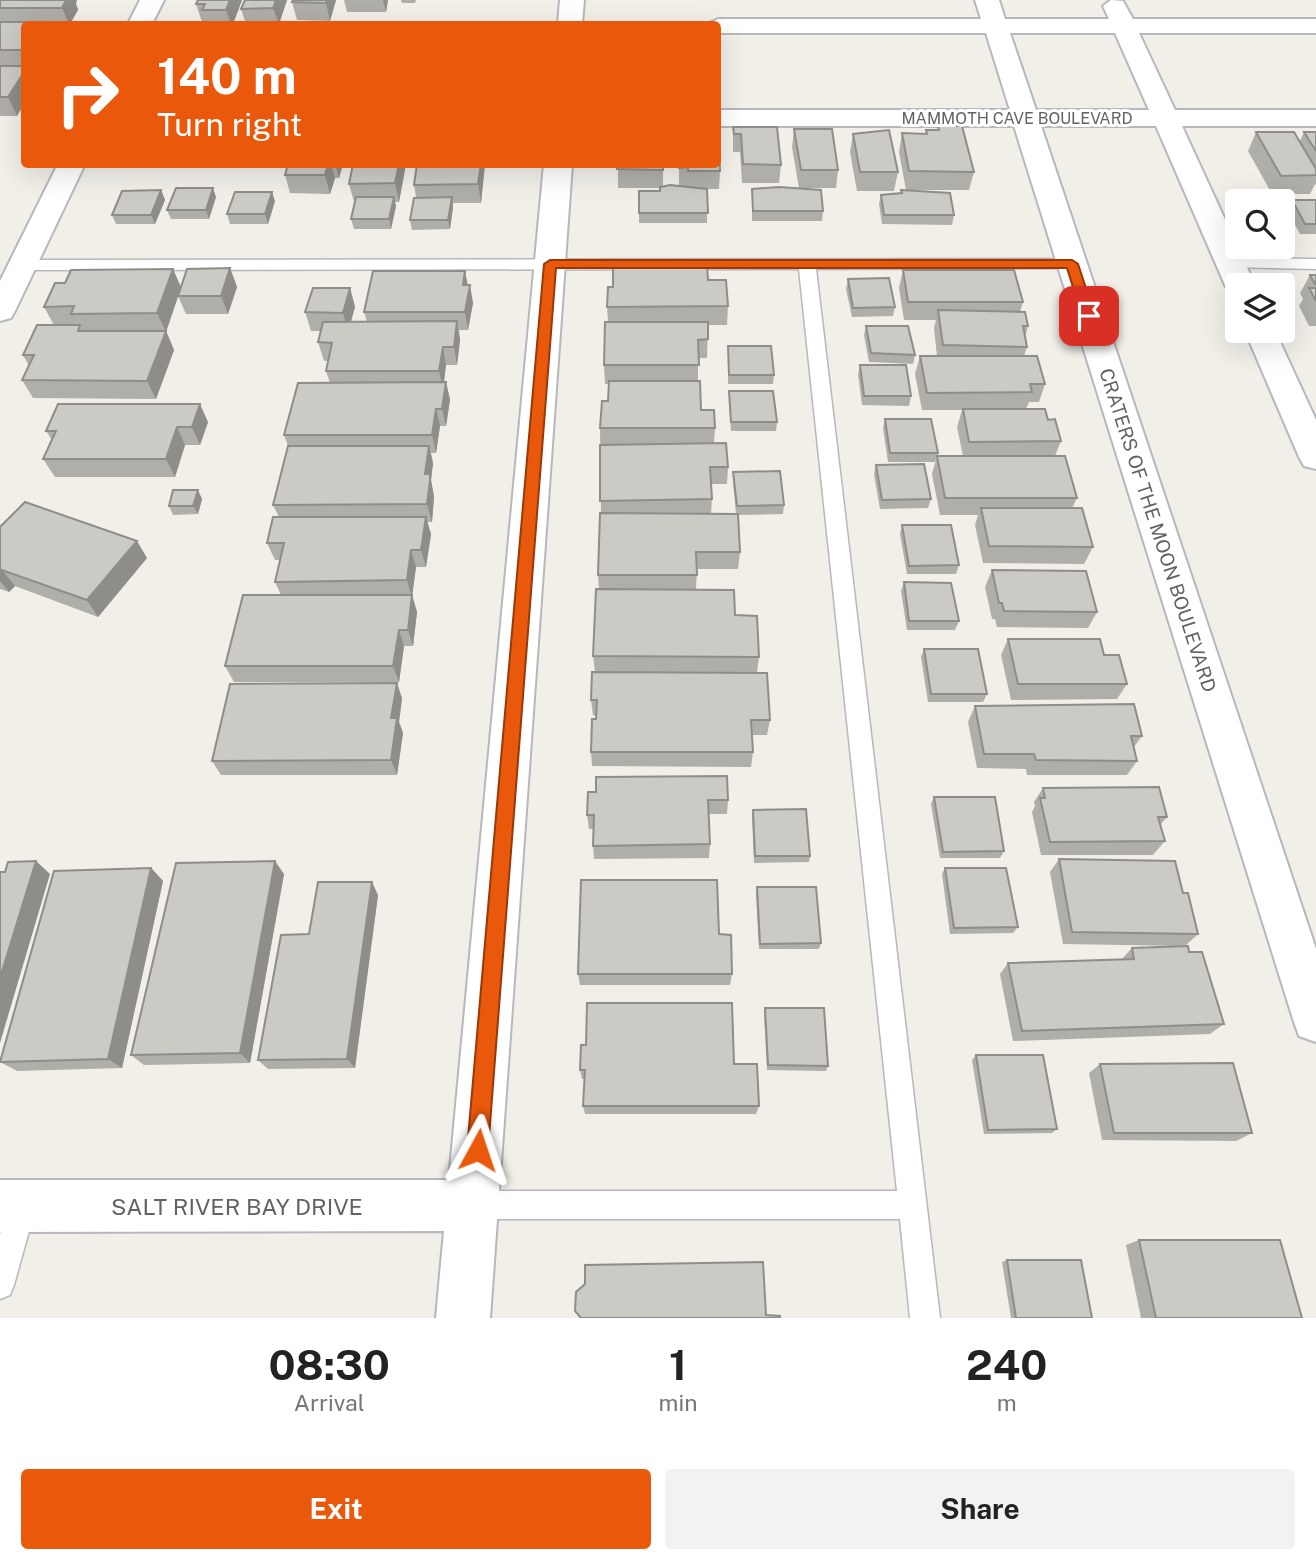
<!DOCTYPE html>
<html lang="en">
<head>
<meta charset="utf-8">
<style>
  :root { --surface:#fff; --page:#f2f2f2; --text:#222; --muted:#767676; --accent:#ea580c }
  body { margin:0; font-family:"Public Sans",sans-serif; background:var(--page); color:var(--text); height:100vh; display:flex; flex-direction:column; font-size:26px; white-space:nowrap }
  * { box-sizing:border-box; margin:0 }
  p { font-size:23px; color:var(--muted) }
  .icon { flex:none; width:38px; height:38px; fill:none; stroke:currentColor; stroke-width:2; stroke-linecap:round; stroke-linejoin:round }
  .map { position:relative; height:1318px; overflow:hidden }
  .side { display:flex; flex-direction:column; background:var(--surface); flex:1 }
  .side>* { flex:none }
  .guide { position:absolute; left:21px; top:21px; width:700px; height:147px; border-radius:7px; box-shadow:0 7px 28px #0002; background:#ea580c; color:#fff; overflow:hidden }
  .fabs { position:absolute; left:1225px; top:189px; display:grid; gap:14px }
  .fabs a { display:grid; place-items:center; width:70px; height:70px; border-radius:7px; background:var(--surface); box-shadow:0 7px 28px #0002; font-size:35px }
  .pin { position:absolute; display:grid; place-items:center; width:60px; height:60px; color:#fff; margin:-30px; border-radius:14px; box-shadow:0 4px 10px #0006 }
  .me { position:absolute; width:77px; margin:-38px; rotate:5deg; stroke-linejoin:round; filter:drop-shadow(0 0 5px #0008) }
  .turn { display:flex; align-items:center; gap:24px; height:147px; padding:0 21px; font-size:32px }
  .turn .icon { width:91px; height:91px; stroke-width:2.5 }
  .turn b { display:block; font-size:49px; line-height:60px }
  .eta { display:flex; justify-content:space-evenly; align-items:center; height:119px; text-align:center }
  .eta b { font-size:42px; font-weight:700; line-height:49px }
  .cta { display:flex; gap:14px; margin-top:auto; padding:14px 21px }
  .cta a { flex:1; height:80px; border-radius:7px; background:var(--accent); color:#fff; font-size:28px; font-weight:700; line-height:80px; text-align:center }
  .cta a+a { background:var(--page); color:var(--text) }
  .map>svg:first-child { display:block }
</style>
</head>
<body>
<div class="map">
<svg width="1316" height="1318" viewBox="0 0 1316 1318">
  <rect width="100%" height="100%" fill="#f1efe8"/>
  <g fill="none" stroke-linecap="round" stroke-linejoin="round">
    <g stroke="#b5b8bc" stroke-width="3">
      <g id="lane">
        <polygon points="1230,258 1316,259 1316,269 1224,267 1222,263"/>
        <polygon points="1072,259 1080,264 1078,268 816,269 940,1318 910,1318 900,1219 473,1219 463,1215 459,1205 463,1195 473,1191 897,1191 799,269 23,270 15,265 23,260"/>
        <polygon points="22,1192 32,1196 36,1206 14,1285 10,1295 0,1299 0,1234 12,1196"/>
      </g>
    </g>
    <g stroke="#b5b8bc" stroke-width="4">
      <g id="street">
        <polygon points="140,0 164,0 152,24 128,24"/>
        <polygon points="560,0 584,0 582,24 558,24"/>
        <path d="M 975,0 L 999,0 L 1005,19 L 1109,19 L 1103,6 L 1111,0 L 1123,1 L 1133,19 L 1316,19 L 1316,33 L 1139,33 L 1175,110 L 1316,110 L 1316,126 L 1182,126 L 1255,285 L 1237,285 L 1237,294 L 1229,292 L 1225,285 L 1156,126 L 1041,126 L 1316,949 L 1316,1042 L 1299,1036 L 1293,1019 L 1014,126 L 718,126 L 718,110 L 1010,110 L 986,33 L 718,33 L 718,24 L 707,24 L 718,19 L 981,19 ZM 1010,33 L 1115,33 L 1149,110 L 1036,110 Z"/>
        <polygon points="58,164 85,164 15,311 11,318 0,321 0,281"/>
        <polygon points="544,164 572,164 490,1318 436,1318 444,1231 0,1232 0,1180 449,1180"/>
        <polygon points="1245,331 1275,331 1316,420 1316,469 1304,466 1299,457"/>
      </g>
    </g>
    <use href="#lane" fill="#fff" fill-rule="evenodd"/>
    <use href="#street" fill="#fff" fill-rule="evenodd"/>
  </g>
  <g fill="#afaea9">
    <polygon points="0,0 76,4 78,10 70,24 24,24 24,104 17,116 0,116"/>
    <polygon points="198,0 242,0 233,24 207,24 206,22 202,22 196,4"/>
    <polygon points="287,0 279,24 246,24 241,9"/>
    <polygon points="336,0 330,21 297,20 292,2"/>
    <polygon points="344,0 388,0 386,12 347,12"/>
    <polygon points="401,0 416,0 415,3 402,3"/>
    <polygon points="938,126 974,172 969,190 906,190 899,152 902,133 925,134 926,130 937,130"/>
    <polygon points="733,127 781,165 779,183 742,183 740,152 733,152"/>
    <polygon points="794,129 838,170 836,188 802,188 823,211 822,221 752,221 752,189 799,188 792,147"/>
    <polygon points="1256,132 1300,141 1304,132 1316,132 1316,185 1315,184 1310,194 1272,194 1248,151"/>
    <polygon points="853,134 898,172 894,191 857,191 850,152"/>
    <polygon points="249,164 286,164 249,165"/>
    <polygon points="288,164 343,164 339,178 335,178 330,194 290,193 285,175"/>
    <polygon points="353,164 406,164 399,202 395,202 396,206 391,229 354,229 351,219 355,202 354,202 349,184"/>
    <polygon points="485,164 481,203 453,203 453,207 450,229 412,230 410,220 416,197 414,185"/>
    <polygon points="618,164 663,164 663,186 687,187 687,186 679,186 679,164 720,171 719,189 707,189 707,223 639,223 639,191 660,191 660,188 618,188"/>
    <polygon points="161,190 165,200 155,224 116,224 112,215"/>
    <polygon points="901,190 954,215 952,225 882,224 879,204 881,195 901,193"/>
    <polygon points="216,197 209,219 171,219 167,210"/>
    <polygon points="1292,200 1316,200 1316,234 1300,234 1287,210"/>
    <polygon points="275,201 268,224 230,224 227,214"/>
    <polygon points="230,268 237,287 228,314 186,314 178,296 166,331 174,350 156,399 33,398 22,380 29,366 23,355 78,325 54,325 44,307 65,283 173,269 181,287"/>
    <polygon points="903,270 1023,302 1020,312 1028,326 1025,337 1027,347 1024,356 1045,384 1039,402 1029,402 1026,409 1048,420 1061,441 1055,456 1077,498 1072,508 1093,547 1084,564 983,563 975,525 978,515 940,515 932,474 937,456 963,456 957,427 962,410 922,410 915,374 920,356 937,356 934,328 936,320 904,320 899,288"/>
    <polygon points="465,271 468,285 473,303 468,330 459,330 460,340 457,365 446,365 444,382 446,382 450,400 446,426 440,426 436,453 431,453 433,463 431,480 434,497 432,522 427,522 431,534 426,567 416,567 412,595 417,612 413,646 404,646 399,682 234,682 225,666 281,595 275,582 280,560 275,560 267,543 279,517 273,505 288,446 284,435 330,383 326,371 328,361 324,361 318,342 321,331 311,331 305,312 350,288 355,307 351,322 367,322 364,312"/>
    <polygon points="1310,275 1316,275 1316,326 1309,326 1299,306 1303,299 1300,293"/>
    <polygon points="848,279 895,307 893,316 852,317 846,289"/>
    <polygon points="708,280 728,306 727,325 708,325 707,358 698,358 698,381 701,410 715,428 714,443 728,467 727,484 711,484 712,499 711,514 736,514 733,481 733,472 784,505 783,514 738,515 740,552 738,569 697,569 696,589 735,615 759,657 757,673 770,720 767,735 752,735 753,752 751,767 592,766 591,752 596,716 593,715 591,700 691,673 595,672 593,656 599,589 598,575 601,513 600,428 608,401 608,384 605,384 604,365 608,322 607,307 613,287"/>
    <polygon points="866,326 915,355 913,364 869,362 864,335"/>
    <polygon points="728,346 774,375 773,384 728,384"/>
    <polygon points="860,365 911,396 909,406 862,405 858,374"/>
    <polygon points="729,391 777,422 776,431 731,431 729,400"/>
    <polygon points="885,419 938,453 935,462 888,462 883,428"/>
    <polygon points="208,422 200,445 185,445 175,477 55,477 43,459 52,440 46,431"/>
    <polygon points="876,465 931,499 928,508 880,509 874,474"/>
    <polygon points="202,499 198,514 173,515 169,506"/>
    <polygon points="902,525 959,565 956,574 907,574 900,534"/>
    <polygon points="0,527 147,558 98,617 15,586 9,592 0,589"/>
    <polygon points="992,570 1097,612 1088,628 997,627 995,619 992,619 985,587"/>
    <polygon points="904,582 959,621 955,630 907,630 901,591"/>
    <polygon points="1008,639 1104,655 1127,684 1117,699 1011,700 1001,655"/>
    <polygon points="924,649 987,694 983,702 928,702 921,657"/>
    <polygon points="402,698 399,722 403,733 397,775 221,775 212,761"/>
    <polygon points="975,706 1142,736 1134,747 1137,761 1127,775 1027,775 1026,769 977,768 968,722"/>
    <polygon points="1043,788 1167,817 1160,825 1165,841 1153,855 1041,855 1032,812 1035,806 1034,802"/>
    <polygon points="588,792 728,800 727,814 709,814 710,844 709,858 594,859 593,846 593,829 589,829 587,815"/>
    <polygon points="934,797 1004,851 1000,858 940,858 931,804"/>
    <polygon points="753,810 810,856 809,862 754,863 752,817"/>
    <polygon points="1059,859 1183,893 1198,934 1185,946 1063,944 1050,872"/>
    <polygon points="151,868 163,881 122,1068 17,1071 0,1062"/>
    <polygon points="945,868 1018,927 1013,933 950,934 942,874"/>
    <polygon points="284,874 250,1063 144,1065 131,1055"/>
    <polygon points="757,887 821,943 819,949 759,949 756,894"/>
    <polygon points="378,895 355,1068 268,1069 258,1060 309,934"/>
    <polygon points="719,934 732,974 730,985 580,985 578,974"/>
    <polygon points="1132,948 1189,952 1224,1024 1210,1034 1013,1041 1000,974 1008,963 1121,960"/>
    <polygon points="765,1008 828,1066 826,1071 767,1070 764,1014"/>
    <polygon points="976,1055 1057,1129 1052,1133 984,1134 972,1060"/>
    <polygon points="734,1064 759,1106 756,1114 585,1114 583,1106 585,1079 582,1079 580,1070"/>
    <polygon points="1100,1064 1252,1133 1236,1141 1102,1140 1089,1073"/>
    <polygon points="1139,1240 1302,1318 1141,1318 1126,1245"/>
    <polygon points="1007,1260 1092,1318 1011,1318 1002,1262"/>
  </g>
  <g fill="#8f8d8a">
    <polygon points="66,0 77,0 76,4 78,10 70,24 69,24 62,8"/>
    <polygon points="230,0 242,0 233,24 231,24 226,10"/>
    <polygon points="276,0 287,0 279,24 273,8"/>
    <polygon points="327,0 336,0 330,21 326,3"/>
    <polygon points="383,0 388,0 386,12"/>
    <polygon points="24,72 24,104 17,116 8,97"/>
    <polygon points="328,164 331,164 335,178 330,194 325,175"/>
    <polygon points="335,164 343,164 339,178"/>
    <polygon points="399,164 406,164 399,202 395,183"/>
    <polygon points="481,164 485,164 481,203 478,184"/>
    <polygon points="213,188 216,197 209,219 206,210"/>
    <polygon points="161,190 165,200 155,224 151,215"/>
    <polygon points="272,192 275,201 268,224 265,214"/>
    <polygon points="394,197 396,206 391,229 389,219"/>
    <polygon points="452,197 453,207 450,229 448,220"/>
    <polygon points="230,268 237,287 228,314 221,296"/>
    <polygon points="173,269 181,288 166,332 157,313"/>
    <polygon points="465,271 468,289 470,285 473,303 468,330 465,312 463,285"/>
    <polygon points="350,288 355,307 348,331 343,313"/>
    <polygon points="457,321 460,340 457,365 454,347"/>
    <polygon points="166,331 174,350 156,399 147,381"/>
    <polygon points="443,347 446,365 443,389 439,371"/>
    <polygon points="446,382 450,400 446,426 442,409"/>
    <polygon points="200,404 208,422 200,445 192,427"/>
    <polygon points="436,409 440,426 436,453 432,435"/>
    <polygon points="177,427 185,445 175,477 166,459"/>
    <polygon points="429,446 433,463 431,480 434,497 432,522 427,504 425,474"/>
    <polygon points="198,490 202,499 198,514 193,506"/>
    <polygon points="426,517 431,534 426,567 421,550"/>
    <polygon points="137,541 147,558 98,617 87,600"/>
    <polygon points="411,550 416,567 412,597 407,580"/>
    <polygon points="2,570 15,586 9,592 0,581 0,571"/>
    <polygon points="412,595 417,612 413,646 408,630"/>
    <polygon points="399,630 404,646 399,682 393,666"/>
    <polygon points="397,683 402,698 399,722 403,733 397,775 391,760 391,718"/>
    <polygon points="36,861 50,874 0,1043 0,978"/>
    <polygon points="275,861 284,874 250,1063 240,1053"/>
    <polygon points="151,868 163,881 122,1068 108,1059"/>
    <polygon points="372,882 378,895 355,1068 347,1059"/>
  </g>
  <g fill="#cccac5" stroke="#8f8d8a" stroke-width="2">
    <polygon points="0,0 66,0 62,8 0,8"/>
    <polygon points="198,0 230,0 226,10 202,10 205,4 196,4"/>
    <polygon points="245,0 276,0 273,8 241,9"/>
    <polygon points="293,0 327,0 326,3 292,2"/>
    <polygon points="0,22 53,22 51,24 24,24 24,50 0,50"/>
    <polygon points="0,66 24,66 24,72 8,97 0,97"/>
    <polygon points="938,126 962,126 974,172 909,171 902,133 927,134 926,130 939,130"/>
    <polygon points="733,127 777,127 781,165 743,164 741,134 734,134"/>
    <polygon points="718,128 720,171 688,171 688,167 679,168 679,164 718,164"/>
    <polygon points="794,129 832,129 838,170 801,170"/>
    <polygon points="889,130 898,172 860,172 853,134"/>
    <polygon points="1256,132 1294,132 1316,169 1316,175 1281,176"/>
    <polygon points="1304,132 1316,132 1316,151"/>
    <polygon points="288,164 328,164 325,175 285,175"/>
    <polygon points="353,164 399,164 395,183 349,184"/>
    <polygon points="417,164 481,164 478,184 414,185"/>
    <polygon points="618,164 663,164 663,170 617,169"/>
    <polygon points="670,185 707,189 708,213 639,213 639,191 660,191 660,187"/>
    <polygon points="779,187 821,190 823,211 753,211 752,189"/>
    <polygon points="176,188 213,188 206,210 167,210"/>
    <polygon points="161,190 151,215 112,215 122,191"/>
    <polygon points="901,190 950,193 954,215 884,215 881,195 902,193"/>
    <polygon points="235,192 272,192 265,214 227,214"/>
    <polygon points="356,197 394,197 389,219 351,219"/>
    <polygon points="452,197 448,220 410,220 414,198"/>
    <polygon points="1292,200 1316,200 1316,224 1305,224"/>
    <polygon points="707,265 708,280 726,280 728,306 607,307 608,287 613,287 613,266"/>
    <polygon points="230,268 221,296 178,296 187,269"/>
    <polygon points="173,269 157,313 71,314 74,306 44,307 55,283 65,283 71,270"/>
    <polygon points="903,270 1014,270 1023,302 908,302"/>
    <polygon points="373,271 465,271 463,285 470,285 465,312 364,312"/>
    <polygon points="1310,275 1316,275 1316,284 1315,284"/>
    <polygon points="889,278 895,307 853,308 848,279"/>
    <polygon points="313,288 350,288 343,313 305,312"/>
    <polygon points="1309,288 1316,288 1316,301"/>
    <polygon points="938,310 1025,312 1028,326 1023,326 1027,347 943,345"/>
    <polygon points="457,321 454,347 443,347 439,371 326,371 332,343 318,342 323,322"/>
    <polygon points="605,322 708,322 708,339 698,340 699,365 604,365"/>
    <polygon points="37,325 80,325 78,331 166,331 147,381 22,380 34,355 23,355"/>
    <polygon points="866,326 908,326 915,355 871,353"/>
    <polygon points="728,346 771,346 774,375 729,375"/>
    <polygon points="920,356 1037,356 1045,384 1030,384 1032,392 927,393"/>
    <polygon points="860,365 906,365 911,396 864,396"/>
    <polygon points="609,381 700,381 701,410 714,410 715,428 600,428 602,401 608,401"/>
    <polygon points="446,382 442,409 436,409 432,435 284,435 298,383"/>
    <polygon points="729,391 773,391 777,422 731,422"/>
    <polygon points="58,404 200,404 192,427 177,427 166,459 43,459 56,431 46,431"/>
    <polygon points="963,409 1045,409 1048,420 1055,419 1061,441 969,442"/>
    <polygon points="885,419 931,419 938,453 890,453"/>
    <polygon points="726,443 728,467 710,467 712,499 600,501 600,445"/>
    <polygon points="288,446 429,446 425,474 430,474 430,480 427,504 273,505"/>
    <polygon points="937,456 1065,456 1077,498 945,498"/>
    <polygon points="924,464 931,499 882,500 876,465"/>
    <polygon points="780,471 784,505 737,506 733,472"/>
    <polygon points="173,490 198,490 193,506 169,506"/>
    <polygon points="25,502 137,541 87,600 2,570 0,571 0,527"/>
    <polygon points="981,508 1082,508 1093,547 989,546"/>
    <polygon points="600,513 738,514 740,552 696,552 697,575 598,575"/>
    <polygon points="273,517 426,517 421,550 411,550 407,580 275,582 284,543 267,543"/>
    <polygon points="902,525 951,525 959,565 909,566"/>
    <polygon points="992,570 1086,571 1097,612 1004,611 1002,603 999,603"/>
    <polygon points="904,582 951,583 959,621 909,621"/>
    <polygon points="596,589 734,590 735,615 757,616 759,657 593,656"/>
    <polygon points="243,595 412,595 408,630 399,630 393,666 225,666"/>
    <polygon points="1008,639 1100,639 1104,655 1119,655 1127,684 1018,684"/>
    <polygon points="924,649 978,649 987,694 931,694"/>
    <polygon points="592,672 767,673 770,720 751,720 753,752 591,752 592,719 596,719 597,700 591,700"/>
    <polygon points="397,683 391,718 397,718 391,760 212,761 230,684"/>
    <polygon points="1134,704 1142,736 1131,736 1137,761 1036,760 1034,754 984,754 975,706"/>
    <polygon points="727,776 728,800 708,800 710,844 593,846 594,815 587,815 588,792 596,792 596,777"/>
    <polygon points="1159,787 1167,817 1158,817 1165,841 1050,842 1040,798 1045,798 1043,788"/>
    <polygon points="934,797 995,797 1004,851 943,852"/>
    <polygon points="806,809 810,856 755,856 753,810"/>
    <polygon points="1059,859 1175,861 1183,893 1188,893 1198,934 1072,932"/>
    <polygon points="36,861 0,978 0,872 5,872 8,862"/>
    <polygon points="275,861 240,1053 131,1055 176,863"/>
    <polygon points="151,868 108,1059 0,1062 54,871"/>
    <polygon points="945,868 1006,868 1018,927 954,928"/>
    <polygon points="581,880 717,880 719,934 731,935 732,974 578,974"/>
    <polygon points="318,882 372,882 347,1059 258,1060 281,935 309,934"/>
    <polygon points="757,887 816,887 821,943 760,944"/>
    <polygon points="1188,946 1189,952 1202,952 1224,1024 1022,1031 1008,963 1134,959 1132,948"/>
    <polygon points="587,1003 732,1003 734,1064 757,1064 759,1106 583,1106 585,1070 580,1070 581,1045 586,1045"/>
    <polygon points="765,1008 824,1008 828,1066 768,1065"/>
    <polygon points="976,1055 1043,1055 1057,1129 988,1130"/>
    <polygon points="1233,1063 1252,1133 1114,1133 1100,1064"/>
    <polygon points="1139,1240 1280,1240 1302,1318 1156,1318"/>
    <polygon points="1007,1260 1081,1260 1092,1318 1016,1318"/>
    <polygon points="763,1262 766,1315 780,1316 780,1318 581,1318 575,1311 576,1292 585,1284 585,1265"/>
  </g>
  <polygon fill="#ea580c" stroke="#983908" stroke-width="2" points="550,260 1072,260 1078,264 1095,316 1089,320 1082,316 1067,268 556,268 488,1150 485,1157 478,1160 470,1157 467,1150 544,264"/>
  <g text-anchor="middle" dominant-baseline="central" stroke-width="6" stroke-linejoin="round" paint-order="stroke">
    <g font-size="16" fill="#5f6368" stroke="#fff">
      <text x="1017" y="118">MAMMOTH CAVE BOULEVARD</text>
    </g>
    <g font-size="19" fill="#5f6368" stroke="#fff">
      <text transform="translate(1158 530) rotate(72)">CRATERS OF THE MOON BOULEVARD</text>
    </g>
    <g font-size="23" fill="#5f6368" stroke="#fff">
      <text x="237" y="1206">SALT RIVER BAY DRIVE</text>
    </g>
  </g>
</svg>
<div class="fabs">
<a><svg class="icon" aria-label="search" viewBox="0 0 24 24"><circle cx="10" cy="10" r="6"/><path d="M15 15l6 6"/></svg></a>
<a><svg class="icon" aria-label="layers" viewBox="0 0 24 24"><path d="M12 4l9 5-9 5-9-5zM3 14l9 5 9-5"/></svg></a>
</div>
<div class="pin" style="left:1089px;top:316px;background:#d93025"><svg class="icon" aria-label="arrive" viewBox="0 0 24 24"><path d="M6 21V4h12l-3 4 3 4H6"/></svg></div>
<svg class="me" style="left:478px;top:1150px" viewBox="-20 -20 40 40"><path d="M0-17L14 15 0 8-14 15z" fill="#ea580c" stroke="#fff" stroke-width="4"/></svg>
<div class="guide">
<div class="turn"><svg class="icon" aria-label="right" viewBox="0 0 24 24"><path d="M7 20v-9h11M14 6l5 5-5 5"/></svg><div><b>140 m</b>Turn right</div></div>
</div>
</div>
<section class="side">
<div class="eta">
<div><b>08:30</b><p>Arrival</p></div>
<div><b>1</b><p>min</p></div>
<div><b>240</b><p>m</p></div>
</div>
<div class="cta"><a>Exit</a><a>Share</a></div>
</section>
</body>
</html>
